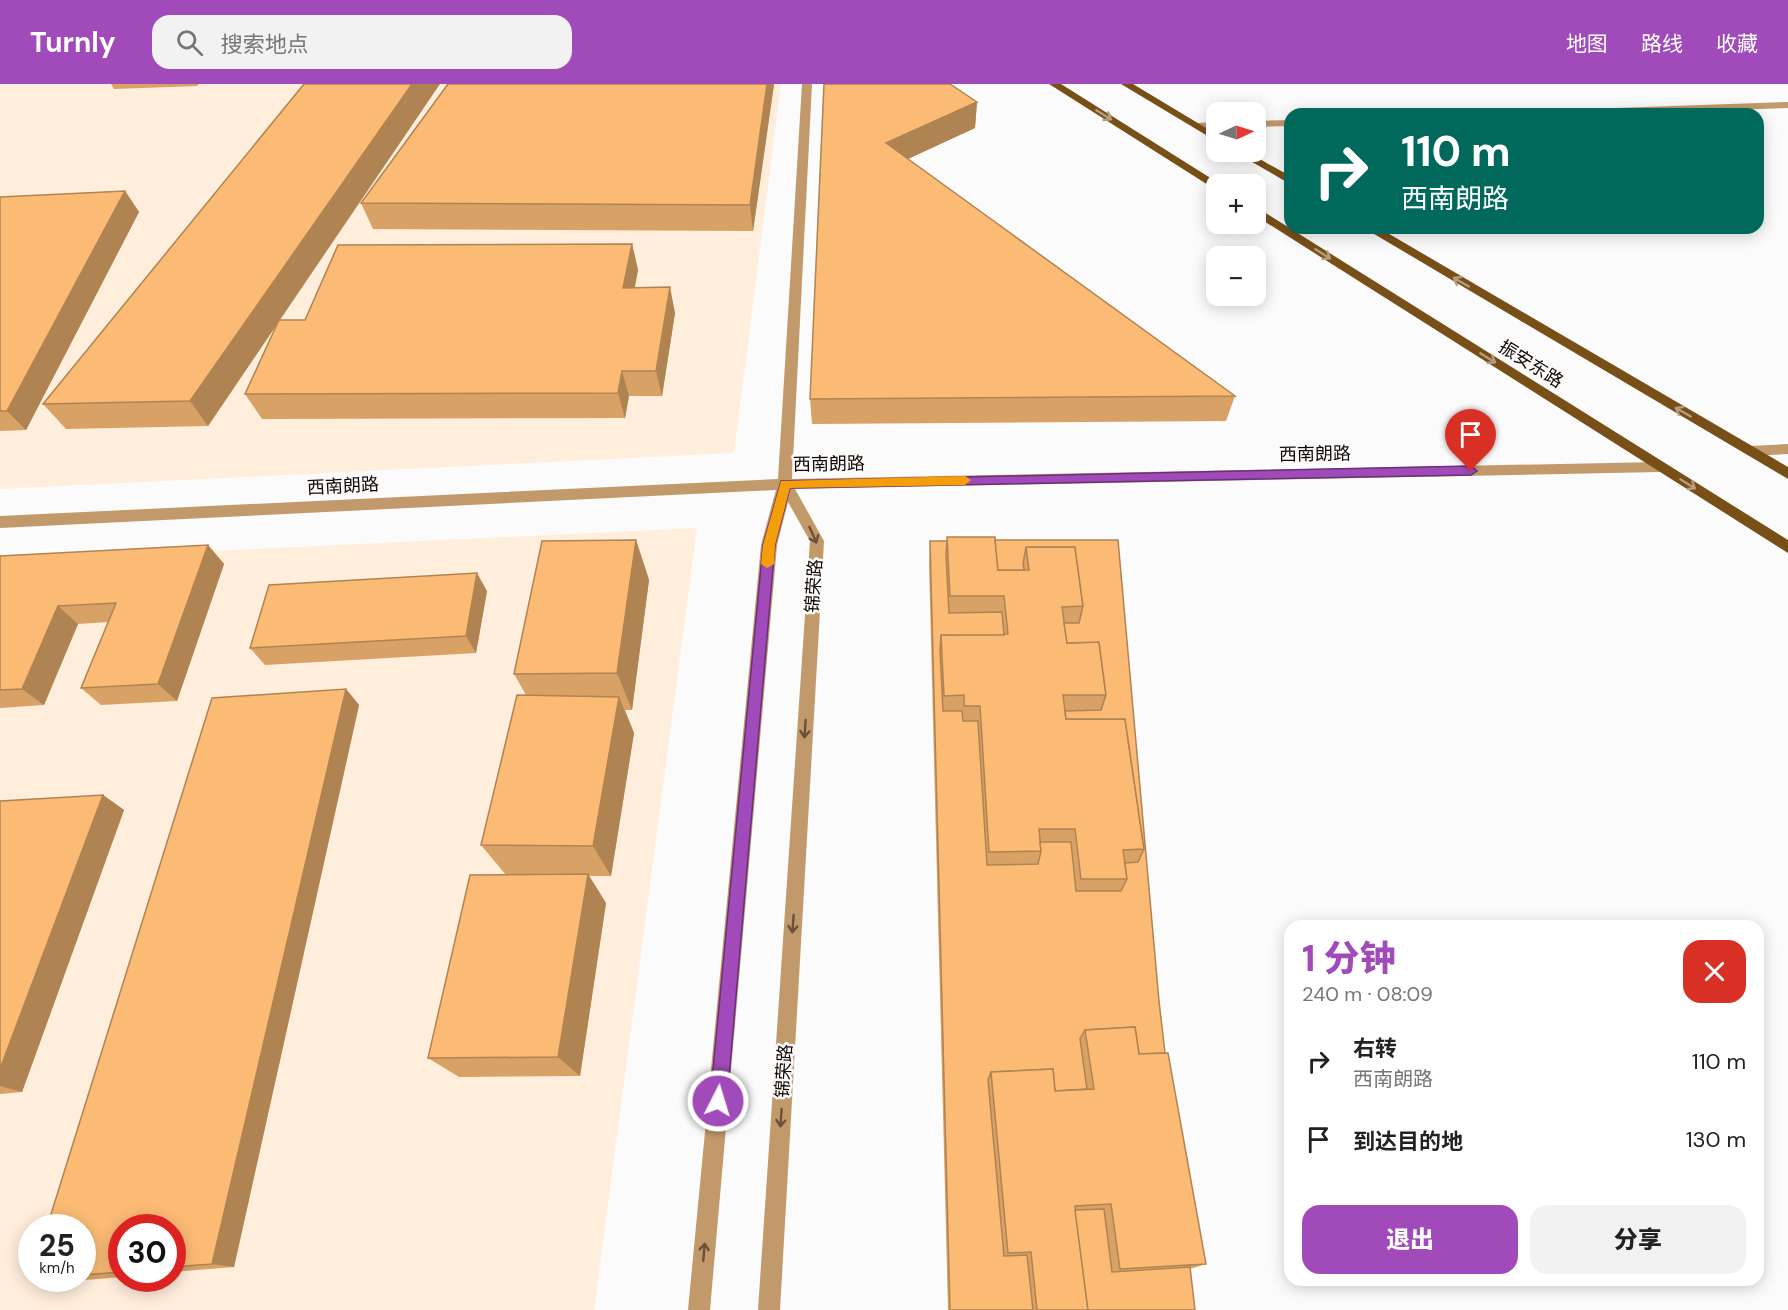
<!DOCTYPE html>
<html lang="zh">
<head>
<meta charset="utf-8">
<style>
  :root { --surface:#fff; --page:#f2f2f2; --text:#222; --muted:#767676; --accent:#a04bb9 }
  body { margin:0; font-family:"DM Sans","Noto Sans SC",sans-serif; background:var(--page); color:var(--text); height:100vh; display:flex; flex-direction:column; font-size:22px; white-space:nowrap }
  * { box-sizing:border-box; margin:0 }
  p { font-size:20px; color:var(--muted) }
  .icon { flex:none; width:33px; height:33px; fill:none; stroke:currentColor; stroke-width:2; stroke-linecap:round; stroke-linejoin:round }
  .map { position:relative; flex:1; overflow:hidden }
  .details { position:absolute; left:1284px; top:836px; width:480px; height:366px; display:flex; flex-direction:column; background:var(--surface); border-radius:18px; box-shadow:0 3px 15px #0003 }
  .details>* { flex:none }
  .banner { position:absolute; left:1284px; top:24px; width:480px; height:126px; border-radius:18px; box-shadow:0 3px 15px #0003; background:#00695c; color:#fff; overflow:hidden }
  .needle { width:39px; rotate:86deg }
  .tools { position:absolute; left:1206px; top:18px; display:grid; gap:12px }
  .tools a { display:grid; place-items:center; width:60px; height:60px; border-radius:12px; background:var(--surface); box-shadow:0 3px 15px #0003; font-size:30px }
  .speed { position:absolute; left:18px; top:1130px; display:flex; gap:12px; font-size:30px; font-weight:700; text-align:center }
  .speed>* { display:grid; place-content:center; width:78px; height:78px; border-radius:50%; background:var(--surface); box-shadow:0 3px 15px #0003; line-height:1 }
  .speed small { font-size:15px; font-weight:400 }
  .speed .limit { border:9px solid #d22; background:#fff; color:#111 }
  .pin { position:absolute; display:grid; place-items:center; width:51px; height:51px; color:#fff; margin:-62px -26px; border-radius:50% 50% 50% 0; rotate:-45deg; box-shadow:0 0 6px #0007 }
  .pin .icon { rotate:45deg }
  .me { position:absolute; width:66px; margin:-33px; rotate:5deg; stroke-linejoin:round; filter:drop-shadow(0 0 4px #0008) }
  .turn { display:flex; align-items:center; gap:21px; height:126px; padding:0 18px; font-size:27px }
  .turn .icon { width:78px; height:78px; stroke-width:2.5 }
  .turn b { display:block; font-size:42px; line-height:51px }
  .round { display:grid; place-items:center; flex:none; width:63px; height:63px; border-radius:18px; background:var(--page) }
  .headline { display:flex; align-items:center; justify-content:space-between; height:102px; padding:0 18px }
  h1 { font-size:36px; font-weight:800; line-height:45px; color:var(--accent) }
  .action { display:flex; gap:12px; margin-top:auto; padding:12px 18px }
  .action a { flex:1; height:69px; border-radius:18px; background:var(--accent); color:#fff; font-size:24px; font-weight:800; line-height:69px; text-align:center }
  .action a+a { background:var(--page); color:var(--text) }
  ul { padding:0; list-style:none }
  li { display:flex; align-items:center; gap:18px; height:78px; padding:0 18px }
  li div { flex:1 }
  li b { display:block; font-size:22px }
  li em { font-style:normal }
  header { display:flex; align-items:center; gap:36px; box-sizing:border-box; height:84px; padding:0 30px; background:var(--accent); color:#fff }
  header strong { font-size:28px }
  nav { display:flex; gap:33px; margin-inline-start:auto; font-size:21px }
  .search { width:420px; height:54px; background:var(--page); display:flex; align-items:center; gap:15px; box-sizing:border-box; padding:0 21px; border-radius:18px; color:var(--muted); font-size:22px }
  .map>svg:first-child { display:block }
</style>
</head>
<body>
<header>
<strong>Turnly</strong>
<div class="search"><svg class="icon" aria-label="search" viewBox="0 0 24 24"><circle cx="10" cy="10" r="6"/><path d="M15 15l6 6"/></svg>搜索地点</div>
<nav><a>地图</a><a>路线</a><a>收藏</a></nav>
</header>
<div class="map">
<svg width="1788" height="1226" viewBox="0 0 1788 1226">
  <rect width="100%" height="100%" fill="#fbfbfb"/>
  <g fill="#ffeedc" fill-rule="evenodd">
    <polygon points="0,0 781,0 734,369 0,405"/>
    <path d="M 697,444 L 594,1226 L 0,1226 L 0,477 ZM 32,1143 L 82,1143 L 82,1194 L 32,1194 ZM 122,1143 L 172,1143 L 172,1194 L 122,1194 Z"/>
  </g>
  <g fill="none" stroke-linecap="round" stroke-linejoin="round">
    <g fill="#c2996b" fill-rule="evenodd">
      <polygon points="802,0 812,0 792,395 1660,378 1667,383 1660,388 795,405 824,457 780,1226 758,1226 810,457 788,418 777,461 710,1226 688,1226 761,461 776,406 0,444 0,432 778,395"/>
      <polygon points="1788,18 1788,24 1622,30 1524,30 1529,27"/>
      <polygon points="1290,36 1290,42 1256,43 1256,37"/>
      <polygon points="1216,38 1216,44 1197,45 1192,42 1197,39"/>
      <polygon points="1788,360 1788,370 1750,372 1743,367 1750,362"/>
    </g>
    <g fill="#794f18" fill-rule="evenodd">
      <polygon points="1049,0 1061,0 1220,100 1216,100 1216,106"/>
      <polygon points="1121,0 1133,0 1216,50 1216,57"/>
      <polygon points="1235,68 1247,68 1290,92 1290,100"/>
      <polygon points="1256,123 1788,456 1788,469 1256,132"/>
      <polygon points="1364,144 1379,144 1788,383 1788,395"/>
    </g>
  </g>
  <g fill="#d8a165">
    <polygon points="111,0 199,0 197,2 114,5"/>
    <polygon points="774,0 753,147 373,145 361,119"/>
    <polygon points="824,0 977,18 975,44 908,75 1235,312 1226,337 812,340 810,315"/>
    <polygon points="125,107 139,128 26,346 0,347 0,113"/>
    <polygon points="632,160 638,186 635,204 675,229 662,312 629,312 625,334 262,335 245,310 277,240 208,342 66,345 43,320 280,236 305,236"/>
    <polygon points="636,456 649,496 632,626 625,626 634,649 611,792 589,792 606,819 580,992 459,993 428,974 506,791 481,761 526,611 514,590"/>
    <polygon points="1118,456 1159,917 1165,969 1206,1180 1190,1185 1195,1226 948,1226 929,480 930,457"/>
    <polygon points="208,461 224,480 177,617 101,621 81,604 108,538 78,540 44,621 0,624 0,472"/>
    <polygon points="487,507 476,569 265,581 250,564"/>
    <polygon points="346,605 359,621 234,1183 172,1188 172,1143 122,1143 122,1193 60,1198 31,1196 32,1194 82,1194 82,1143"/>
    <polygon points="103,711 124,726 22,1008 0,1010 0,717"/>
  </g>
  <g fill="#b08352">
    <polygon points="412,0 440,0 208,342 190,317"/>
    <polygon points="767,0 774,0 753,147 750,121"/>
    <polygon points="977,18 975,44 886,85 886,59"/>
    <polygon points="125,107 139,128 26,346 7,327"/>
    <polygon points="632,160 638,186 629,229 623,204"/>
    <polygon points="670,203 675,229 662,312 656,287"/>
    <polygon points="622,287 629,312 625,334 618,309"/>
    <polygon points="636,456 649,496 632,626 617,589"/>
    <polygon points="208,461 224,480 177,617 158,600"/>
    <polygon points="477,489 487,507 476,569 466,552"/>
    <polygon points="58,522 78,540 44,621 22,605"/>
    <polygon points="346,605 359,621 234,1183 212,1180"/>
    <polygon points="619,613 634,649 611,792 593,762"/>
    <polygon points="103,711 124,726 22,1008 0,1002 0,985"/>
    <polygon points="588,790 606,819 580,992 558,973"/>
  </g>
  <g fill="#fbbb75" stroke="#b08352" stroke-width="1.5">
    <polygon points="304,0 412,0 190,317 43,320"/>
    <polygon points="448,0 767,0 750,121 361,119"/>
    <polygon points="824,0 950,0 977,18 886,59 1235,312 810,315"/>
    <polygon points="125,107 7,327 0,327 0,113"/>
    <polygon points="632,160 623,204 670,203 656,287 622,287 618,309 245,310 279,236 305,236 338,161"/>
    <polygon points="947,453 995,453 998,486 1029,486 1026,463 1075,463 1083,522 1062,523 1067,559 1099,558 1106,611 1063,611 1066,635 1125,635 1144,765 1123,766 1127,795 1081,795 1075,745 1039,745 1041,767 989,768 980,622 964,622 964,611 944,612 941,551 1008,550 1004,512 950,512"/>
    <polygon points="636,456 617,589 514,590 542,457"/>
    <polygon points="995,456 1118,456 1159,917 1165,969 1139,970 1135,943 1085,946 1080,955 1087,1005 1055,1007 1053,985 991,988 988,996 1004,1172 1027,1171 1033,1226 950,1226 930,457 947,457 946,471 949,529 1002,528 1004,551 941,551 940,567 943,627 962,627 963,637 978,637 987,781 1038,780 1041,767 1040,758 1071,758 1076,807 1121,807 1127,795 1125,779 1138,778 1144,765 1125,635 1066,635 1065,627 1101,626 1106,611 1099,558 1067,559 1064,539 1079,539 1083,522 1075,463 1026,463 1023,480 1024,486 998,486"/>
    <polygon points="208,461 158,600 81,604 116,519 58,522 22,605 0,606 0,472"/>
    <polygon points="477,489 466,552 250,564 269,501"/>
    <polygon points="346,605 212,1180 172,1183 172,1143 122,1143 122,1188 82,1191 82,1143 47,1143 212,614"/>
    <polygon points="517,611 619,613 593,762 481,761"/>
    <polygon points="103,711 0,985 0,717"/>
    <polygon points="588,790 558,973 428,974 470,791"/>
    <polygon points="1135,943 1139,970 1168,969 1206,1180 1120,1185 1111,1120 1075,1122 1088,1226 1037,1226 1031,1168 1008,1169 991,988 1053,985 1055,1007 1094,1005 1085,946"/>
    <polygon points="1104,1125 1112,1188 1190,1183 1195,1226 1088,1226 1075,1126"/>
    <polygon points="32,1194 50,1194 31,1196"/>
  </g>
  <defs><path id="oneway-shaft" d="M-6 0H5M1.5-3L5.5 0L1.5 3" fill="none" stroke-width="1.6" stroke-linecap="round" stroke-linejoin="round" transform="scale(1.5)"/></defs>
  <g stroke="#b49c7e">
    <use href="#oneway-shaft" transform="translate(1104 31) rotate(32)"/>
    <use href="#oneway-shaft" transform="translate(1323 170) rotate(32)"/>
    <use href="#oneway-shaft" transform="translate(1461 198) rotate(-150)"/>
    <use href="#oneway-shaft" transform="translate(1488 274) rotate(32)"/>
    <use href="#oneway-shaft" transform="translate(1683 328) rotate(-150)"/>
    <use href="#oneway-shaft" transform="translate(1688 400) rotate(32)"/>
  </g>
  <g stroke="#6a5137">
    <use href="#oneway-shaft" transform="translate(813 451) rotate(66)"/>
    <use href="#oneway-shaft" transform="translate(805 645) rotate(94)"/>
    <use href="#oneway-shaft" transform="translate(793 840) rotate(94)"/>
    <use href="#oneway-shaft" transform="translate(781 1034) rotate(94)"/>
    <use href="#oneway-shaft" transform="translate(704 1168) rotate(-85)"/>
  </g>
  <polygon fill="#a04bb9" stroke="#683178" stroke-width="1.5" points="1471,382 1477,387 1471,391 790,404 775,461 727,1017 724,1023 718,1026 712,1023 710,1017 763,461 781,397"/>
  <polygon fill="#f59e0b" points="965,392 971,396 965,401 790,404 775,461 774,480 767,484 761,480 763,461 781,397"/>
  <g text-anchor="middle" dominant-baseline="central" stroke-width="5" stroke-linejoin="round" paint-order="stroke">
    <g font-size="18" fill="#120903" stroke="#fbfbfb">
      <text transform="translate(1531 280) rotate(32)">振安东路</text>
      <text transform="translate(1315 370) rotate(-1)">西南朗路</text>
      <text transform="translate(829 380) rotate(-1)">西南朗路</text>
      <text transform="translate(343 402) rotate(-3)">西南朗路</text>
      <text transform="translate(814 502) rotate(-86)">锦荣路</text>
      <text transform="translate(784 987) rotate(-86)">锦荣路</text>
    </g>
  </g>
</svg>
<div class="tools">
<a><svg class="needle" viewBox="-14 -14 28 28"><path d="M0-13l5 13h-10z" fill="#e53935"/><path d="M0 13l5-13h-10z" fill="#767676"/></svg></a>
<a>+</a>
<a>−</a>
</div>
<div class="speed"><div>25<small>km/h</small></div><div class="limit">30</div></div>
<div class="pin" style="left:1471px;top:387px;background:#d93025"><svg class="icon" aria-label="arrive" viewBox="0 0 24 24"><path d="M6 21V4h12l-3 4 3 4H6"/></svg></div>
<svg class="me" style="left:718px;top:1017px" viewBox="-20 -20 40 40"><circle r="17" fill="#a04bb9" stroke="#fff" stroke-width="3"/><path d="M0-11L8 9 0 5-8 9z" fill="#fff"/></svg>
<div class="banner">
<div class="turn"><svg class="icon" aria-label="right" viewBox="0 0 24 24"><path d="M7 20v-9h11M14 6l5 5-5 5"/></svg><div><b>110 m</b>西南朗路</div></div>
</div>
<section class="details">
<div class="headline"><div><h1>1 分钟</h1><p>240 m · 08:09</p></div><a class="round" style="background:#d93025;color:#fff"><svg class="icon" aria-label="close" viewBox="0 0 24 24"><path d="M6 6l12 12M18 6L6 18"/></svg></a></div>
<ul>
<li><svg class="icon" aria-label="right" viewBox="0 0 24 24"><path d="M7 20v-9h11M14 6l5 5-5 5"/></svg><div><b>右转</b><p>西南朗路</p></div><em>110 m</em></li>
<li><svg class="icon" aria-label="arrive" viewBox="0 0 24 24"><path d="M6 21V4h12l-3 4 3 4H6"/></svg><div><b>到达目的地</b></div><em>130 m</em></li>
</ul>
<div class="action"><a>退出</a><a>分享</a></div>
</section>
</div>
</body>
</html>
